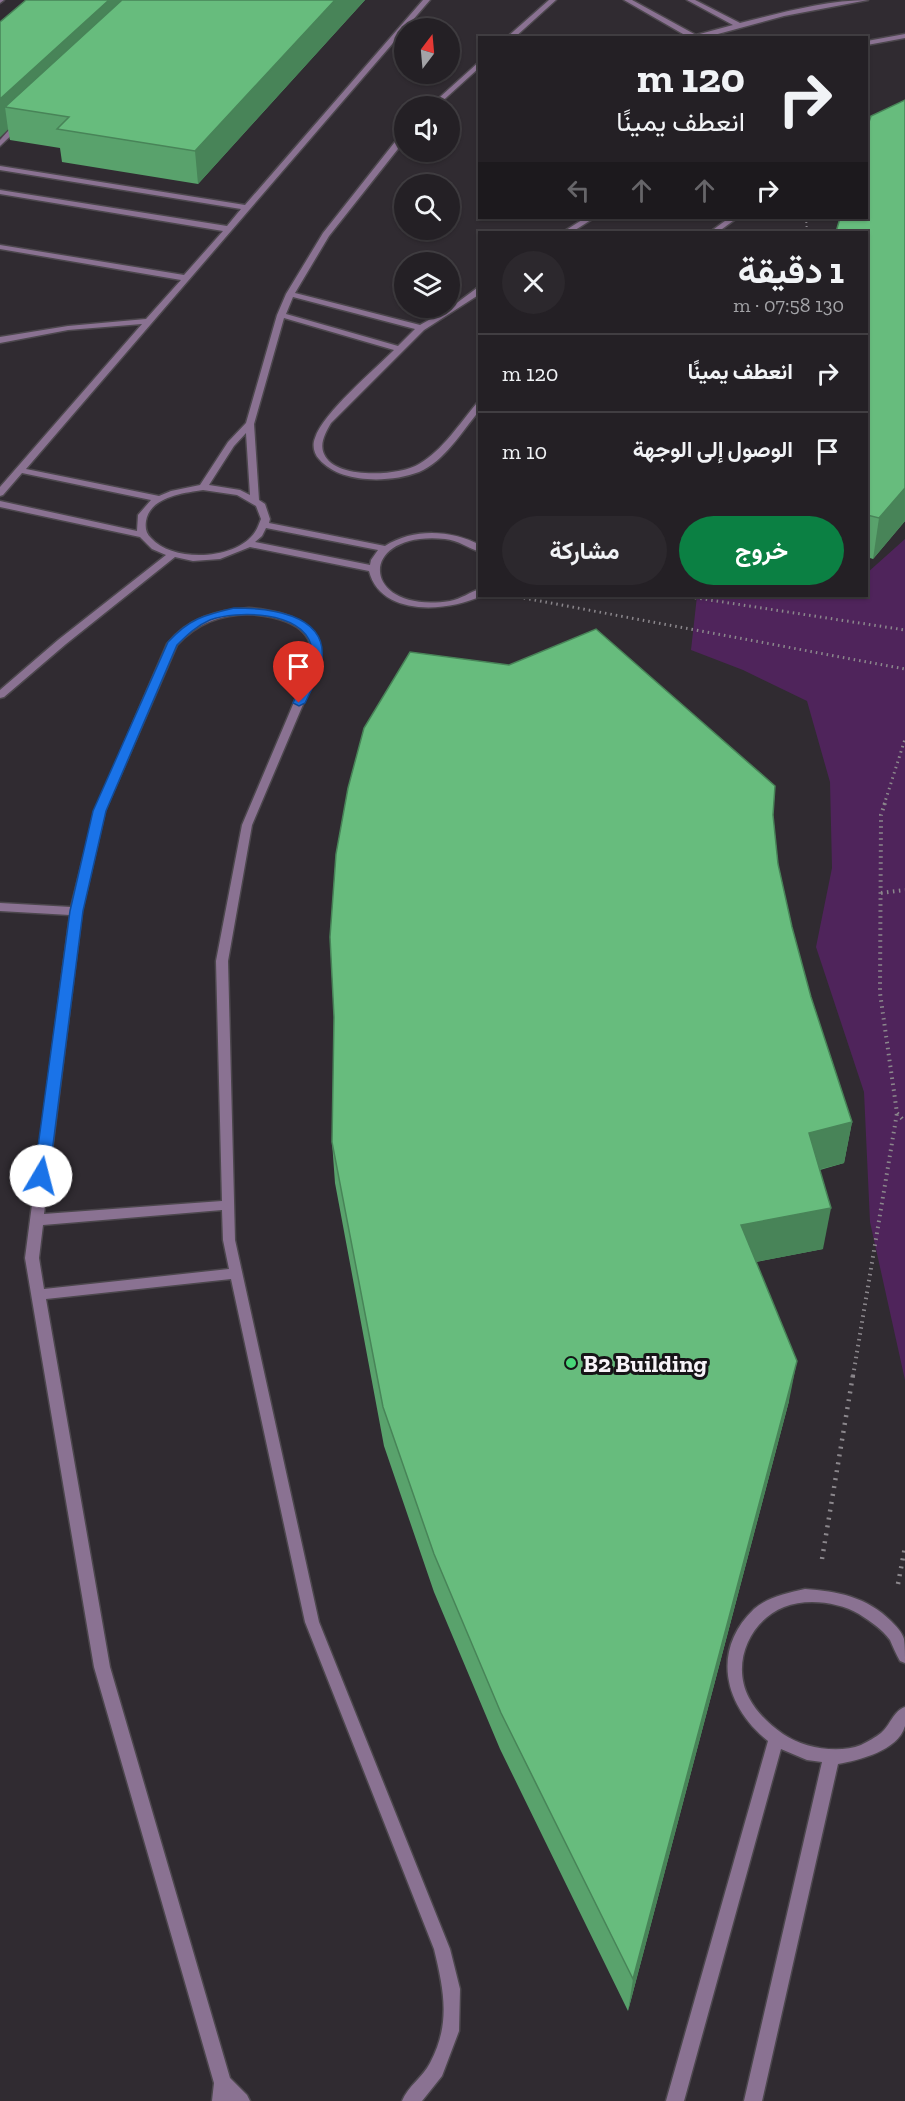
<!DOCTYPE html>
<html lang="ar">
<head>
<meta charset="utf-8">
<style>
  :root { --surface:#242025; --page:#2c282d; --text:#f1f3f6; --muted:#a3a3a7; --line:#413e42; --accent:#0b8043 }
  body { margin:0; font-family:"Zilla Slab",Vazirmatn,serif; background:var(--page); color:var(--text); direction:rtl; height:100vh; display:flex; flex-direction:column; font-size:22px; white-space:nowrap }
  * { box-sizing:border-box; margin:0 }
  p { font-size:20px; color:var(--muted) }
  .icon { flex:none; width:33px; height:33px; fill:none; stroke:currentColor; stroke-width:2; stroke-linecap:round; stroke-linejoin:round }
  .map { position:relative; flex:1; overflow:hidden; direction:ltr }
  .drawer { position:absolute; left:478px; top:231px; width:390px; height:366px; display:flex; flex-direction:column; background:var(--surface); border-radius:0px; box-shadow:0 2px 4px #0004,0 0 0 2px var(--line); direction:rtl }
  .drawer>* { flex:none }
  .hud { position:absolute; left:478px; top:36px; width:390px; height:183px; border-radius:0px; box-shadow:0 2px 4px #0004,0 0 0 2px var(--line); direction:rtl; background:#242025; color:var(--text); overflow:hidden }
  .needle { width:39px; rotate:16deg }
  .fabs { position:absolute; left:394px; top:18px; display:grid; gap:12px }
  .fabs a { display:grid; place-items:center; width:66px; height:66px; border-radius:50%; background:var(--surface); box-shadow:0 2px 4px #0004,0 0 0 2px var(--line); font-size:30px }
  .pin { position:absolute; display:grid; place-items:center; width:51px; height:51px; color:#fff; margin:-62px -26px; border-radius:50% 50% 50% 0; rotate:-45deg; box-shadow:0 0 6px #0007 }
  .pin .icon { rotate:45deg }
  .me { position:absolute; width:66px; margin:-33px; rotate:8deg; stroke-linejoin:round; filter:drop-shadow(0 0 4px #0008) }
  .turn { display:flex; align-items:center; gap:21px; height:126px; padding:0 24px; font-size:27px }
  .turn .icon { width:78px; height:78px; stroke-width:2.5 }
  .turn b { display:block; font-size:42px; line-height:51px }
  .lanes { display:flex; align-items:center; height:57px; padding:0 24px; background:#0003; justify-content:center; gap:30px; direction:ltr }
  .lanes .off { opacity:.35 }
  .round { display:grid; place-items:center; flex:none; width:63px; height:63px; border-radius:32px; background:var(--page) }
  .summary { display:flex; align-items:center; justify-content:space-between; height:102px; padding:0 24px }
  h1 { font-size:36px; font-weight:700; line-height:45px }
  .button { display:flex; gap:12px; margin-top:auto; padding:12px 24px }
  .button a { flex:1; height:69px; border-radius:36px; background:var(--accent); color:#fff; font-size:24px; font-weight:700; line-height:69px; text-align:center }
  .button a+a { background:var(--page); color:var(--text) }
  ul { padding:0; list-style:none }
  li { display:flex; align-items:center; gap:18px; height:78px; padding:0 24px; border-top:2px solid var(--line) }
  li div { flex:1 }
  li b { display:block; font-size:22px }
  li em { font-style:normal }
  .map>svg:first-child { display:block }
</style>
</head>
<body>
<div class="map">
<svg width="905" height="2101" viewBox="0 0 905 2101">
  <rect width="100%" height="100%" fill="#302b31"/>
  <polygon fill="#4f245b" points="905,539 905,1380 870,1222 864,1092 816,947 832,868 830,782 807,701 743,670 691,650 697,596 867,596 867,573"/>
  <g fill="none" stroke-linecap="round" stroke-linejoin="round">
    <g stroke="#4c474d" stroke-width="3">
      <g id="service">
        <polygon points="0,0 4,0 0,3"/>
        <path d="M 423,0 L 430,0 L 26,469 L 159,496 L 171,491 L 200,485 L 228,442 L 246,423 L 277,315 L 286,294 L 323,233 L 402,133 L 405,133 L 405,140 L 329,236 L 295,293 L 420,325 L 450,308 L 477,288 L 480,288 L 480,294 L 424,330 L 331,423 C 326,432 319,443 324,454 C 335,480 400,476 419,464 C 443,450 459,424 477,403 L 480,402 L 480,410 C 462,431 445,461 419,472 C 390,483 340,484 319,459 C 314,454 312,445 315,438 C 323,413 374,370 394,350 L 284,318 L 254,424 L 259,500 L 265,504 L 270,519 L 269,523 L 385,546 C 414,528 451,530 480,545 L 480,552 C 468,548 458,540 445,539 C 355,530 360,615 450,601 C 461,599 470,592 480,589 L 481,596 C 448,612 380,617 369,571 L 250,547 L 220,559 L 193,561 L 175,557 L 66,644 L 4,697 L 0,698 L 0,690 L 58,640 L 166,555 L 152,549 L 140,537 L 0,507 L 0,501 L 137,531 L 138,515 L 151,500 L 22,473 L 3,495 L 0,496 L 0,487 L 142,324 L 68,330 L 0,343 L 0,337 L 68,326 L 146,319 L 181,280 L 0,249 L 0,245 L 184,275 L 223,231 L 0,194 L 0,190 L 227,226 L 241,209 L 0,170 L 0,166 L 245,205 ZM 293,297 L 415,329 L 398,346 L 286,314 ZM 246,433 L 250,495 L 240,490 L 209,485 L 234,446 ZM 203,490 L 237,495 L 256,506 L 261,519 C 259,523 258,528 255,532 C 237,560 173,563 151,538 C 146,533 145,528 146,521 C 150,497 183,493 203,490 ZM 266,528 L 378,550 L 371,560 L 370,565 L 255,542 L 262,536 Z"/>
        <polygon points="549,0 556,0 514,38 506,38"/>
        <path d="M 624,0 L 632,0 L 696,35 L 733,25 L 687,0 L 695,0 L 740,23 C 781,13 826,0 868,0 L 784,16 L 703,38 L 690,38 Z"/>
        <polygon points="905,34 905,38 867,45 867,41"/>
        <polygon points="480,61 480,67 437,106 430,106"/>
        <polygon points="17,121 24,123 0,146 0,140"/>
        <polygon points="585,218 594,218 572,232 563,232"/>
        <polygon points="729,218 737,218 718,232 710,232"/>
        <path d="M 249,608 C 284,611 323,620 321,662 L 252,825 L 228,961 L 235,1240 L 319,1622 L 450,1949 L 460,1989 L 459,2031 L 442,2076 L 422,2101 L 402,2101 C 408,2086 423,2077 430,2063 C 451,2024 444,1990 434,1949 L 305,1622 L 231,1279 L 46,1299 L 110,1667 L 230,2078 L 247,2095 L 250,2101 L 212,2101 L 214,2083 L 94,1667 L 25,1258 L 70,915 L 0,911 L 0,903 L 71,907 L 95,811 L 167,644 C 188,618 217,610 249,608 ZM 249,614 C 271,616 306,621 311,647 C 312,652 311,657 311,662 L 242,825 L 216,961 L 222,1201 L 44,1214 L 82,911 L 105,811 L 177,645 C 197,623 220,615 249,614 ZM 222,1210 L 223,1240 L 229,1269 L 44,1289 L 39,1258 L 43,1225 Z"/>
        <path d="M 805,1589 C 837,1591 867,1597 891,1621 C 896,1626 902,1632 904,1639 C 905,1646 905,1656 905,1663 L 900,1661 C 896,1654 893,1647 890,1640 C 882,1629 870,1621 859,1614 C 838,1602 807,1598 784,1607 C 749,1621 731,1664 749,1698 C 757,1713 769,1724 783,1734 C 803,1748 838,1754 861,1745 C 867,1742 876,1737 881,1733 C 890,1726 893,1711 905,1707 C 905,1712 905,1721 905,1726 C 898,1751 859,1760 838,1764 L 762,2101 L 744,2101 L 822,1762 L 807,1760 L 781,1749 L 684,2101 L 666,2101 L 768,1741 C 725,1707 710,1651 754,1609 C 768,1597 787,1593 805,1589 Z"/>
      </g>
    </g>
    <polyline stroke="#8b878c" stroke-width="2" stroke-dasharray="1 3" stroke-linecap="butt" points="806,218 807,232"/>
    <g stroke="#8b878c" stroke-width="3" stroke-dasharray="1.5 4" stroke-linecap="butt">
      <polyline points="513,596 905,669"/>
      <polyline points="684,596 905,630"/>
      <polyline points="884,805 905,739"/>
    </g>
    <g stroke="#8b878c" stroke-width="4" stroke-dasharray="1.5 4.5" stroke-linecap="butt">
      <polyline points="885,803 881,815 880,993 897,1113 905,1122"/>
      <polyline points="881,893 905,890"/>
      <polyline points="853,1376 897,1113"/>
    </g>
    <g stroke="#8b878c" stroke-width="4.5" stroke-dasharray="2 6" stroke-linecap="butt">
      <polyline points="822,1559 853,1375"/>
      <polyline points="898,1584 905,1547"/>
    </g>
    <use href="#service" fill="#8a7292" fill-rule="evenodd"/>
  </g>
  <g fill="#59a26c">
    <polygon points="365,0 198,184 62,162 60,148 10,140 8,129 0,137 0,22"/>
    <polygon points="867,218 905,521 873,559 867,557"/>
    <polygon points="773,815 778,864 792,927 811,997 852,1122 844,1163 820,1170 823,1249 756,1262 789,1401 628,2011 500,1749 434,1592 384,1446 335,1183 332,1142"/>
  </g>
  <g fill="#488458">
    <polygon points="109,0 146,0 5,107 8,129 0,137 0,99"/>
    <polygon points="335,0 365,0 198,184 195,151"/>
    <polygon points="905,488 905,521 873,559 879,518"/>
    <polygon points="852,1122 844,1163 802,1174 809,1133"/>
    <polygon points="831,1208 823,1249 734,1266 741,1225"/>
    <polygon points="797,1361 789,1401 628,2011 633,1979"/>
  </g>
  <g fill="#67bc7d" stroke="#488458" stroke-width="1.5">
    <polygon points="26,0 109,0 0,99 0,22"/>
    <polygon points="122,0 335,0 195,151 57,129 69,117 5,107"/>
    <polygon points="905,100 905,488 879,518 867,515 867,232 836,232 840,218 867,218 867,128 871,116"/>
    <polygon points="596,629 775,786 773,815 778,864 792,927 811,997 852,1122 809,1133 831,1208 741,1225 797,1361 633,1979 501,1713 434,1554 383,1407 332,1142 334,1017 330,937 336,854 348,788 364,728 410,652 509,665"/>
  </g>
  <path fill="#1a73e8" stroke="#114b97" stroke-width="1.5" d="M 234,608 C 267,608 327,613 322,659 C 321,673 311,690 305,703 L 299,706 L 293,703 C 300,687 316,663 311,645 C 302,611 236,610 210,620 C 196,626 187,635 177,645 L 106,811 L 83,911 L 49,1176 L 46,1180 L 36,1180 L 34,1176 L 70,911 L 93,811 L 168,642 C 189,619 204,615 234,608 Z"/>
  <circle fill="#48d778" stroke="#161417" stroke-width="2" cx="571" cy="1363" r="6"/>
  <g text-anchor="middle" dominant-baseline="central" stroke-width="6" stroke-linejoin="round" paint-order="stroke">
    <g font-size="24" font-weight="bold" fill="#f7f3f8" stroke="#161417" text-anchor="start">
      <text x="583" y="1363">B2 Building</text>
    </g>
  </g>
</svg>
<div class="fabs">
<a><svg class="needle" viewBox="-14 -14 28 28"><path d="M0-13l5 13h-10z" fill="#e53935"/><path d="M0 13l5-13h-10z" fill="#a3a3a7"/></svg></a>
<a><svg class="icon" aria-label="sound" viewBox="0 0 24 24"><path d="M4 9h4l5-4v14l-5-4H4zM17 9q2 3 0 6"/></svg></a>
<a><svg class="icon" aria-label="search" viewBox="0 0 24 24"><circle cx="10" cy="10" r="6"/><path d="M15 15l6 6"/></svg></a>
<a><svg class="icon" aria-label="layers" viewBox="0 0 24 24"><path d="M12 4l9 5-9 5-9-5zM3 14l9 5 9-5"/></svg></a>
</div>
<div class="pin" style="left:299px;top:703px;background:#d93025"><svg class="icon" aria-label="arrive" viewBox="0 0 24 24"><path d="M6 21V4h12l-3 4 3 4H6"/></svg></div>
<svg class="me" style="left:41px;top:1176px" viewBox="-20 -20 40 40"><circle r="19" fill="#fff"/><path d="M0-13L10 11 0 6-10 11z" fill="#1a73e8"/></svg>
<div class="hud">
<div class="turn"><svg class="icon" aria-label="right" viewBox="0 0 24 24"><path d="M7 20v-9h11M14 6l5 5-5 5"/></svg><div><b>120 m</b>انعطف يمينًا</div></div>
<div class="lanes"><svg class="icon off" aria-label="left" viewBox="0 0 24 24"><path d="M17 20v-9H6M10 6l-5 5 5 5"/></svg><svg class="icon off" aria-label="ahead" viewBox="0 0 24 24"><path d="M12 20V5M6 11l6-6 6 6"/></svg><svg class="icon off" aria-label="ahead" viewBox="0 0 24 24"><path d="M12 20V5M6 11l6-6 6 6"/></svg><svg class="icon" aria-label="right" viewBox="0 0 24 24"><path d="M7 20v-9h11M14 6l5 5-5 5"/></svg></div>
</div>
<section class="drawer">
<div class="summary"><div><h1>1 دقيقة</h1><p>130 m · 07:58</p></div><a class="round"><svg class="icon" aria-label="close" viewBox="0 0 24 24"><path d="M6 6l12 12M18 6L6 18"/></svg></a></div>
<ul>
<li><svg class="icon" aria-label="right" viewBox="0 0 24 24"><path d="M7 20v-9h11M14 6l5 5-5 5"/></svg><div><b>انعطف يمينًا</b></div><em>120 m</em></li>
<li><svg class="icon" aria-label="arrive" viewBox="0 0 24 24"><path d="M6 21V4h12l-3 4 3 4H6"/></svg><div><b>الوصول إلى الوجهة</b></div><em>10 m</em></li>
</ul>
<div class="button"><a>خروج</a><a>مشاركة</a></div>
</section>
</div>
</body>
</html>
